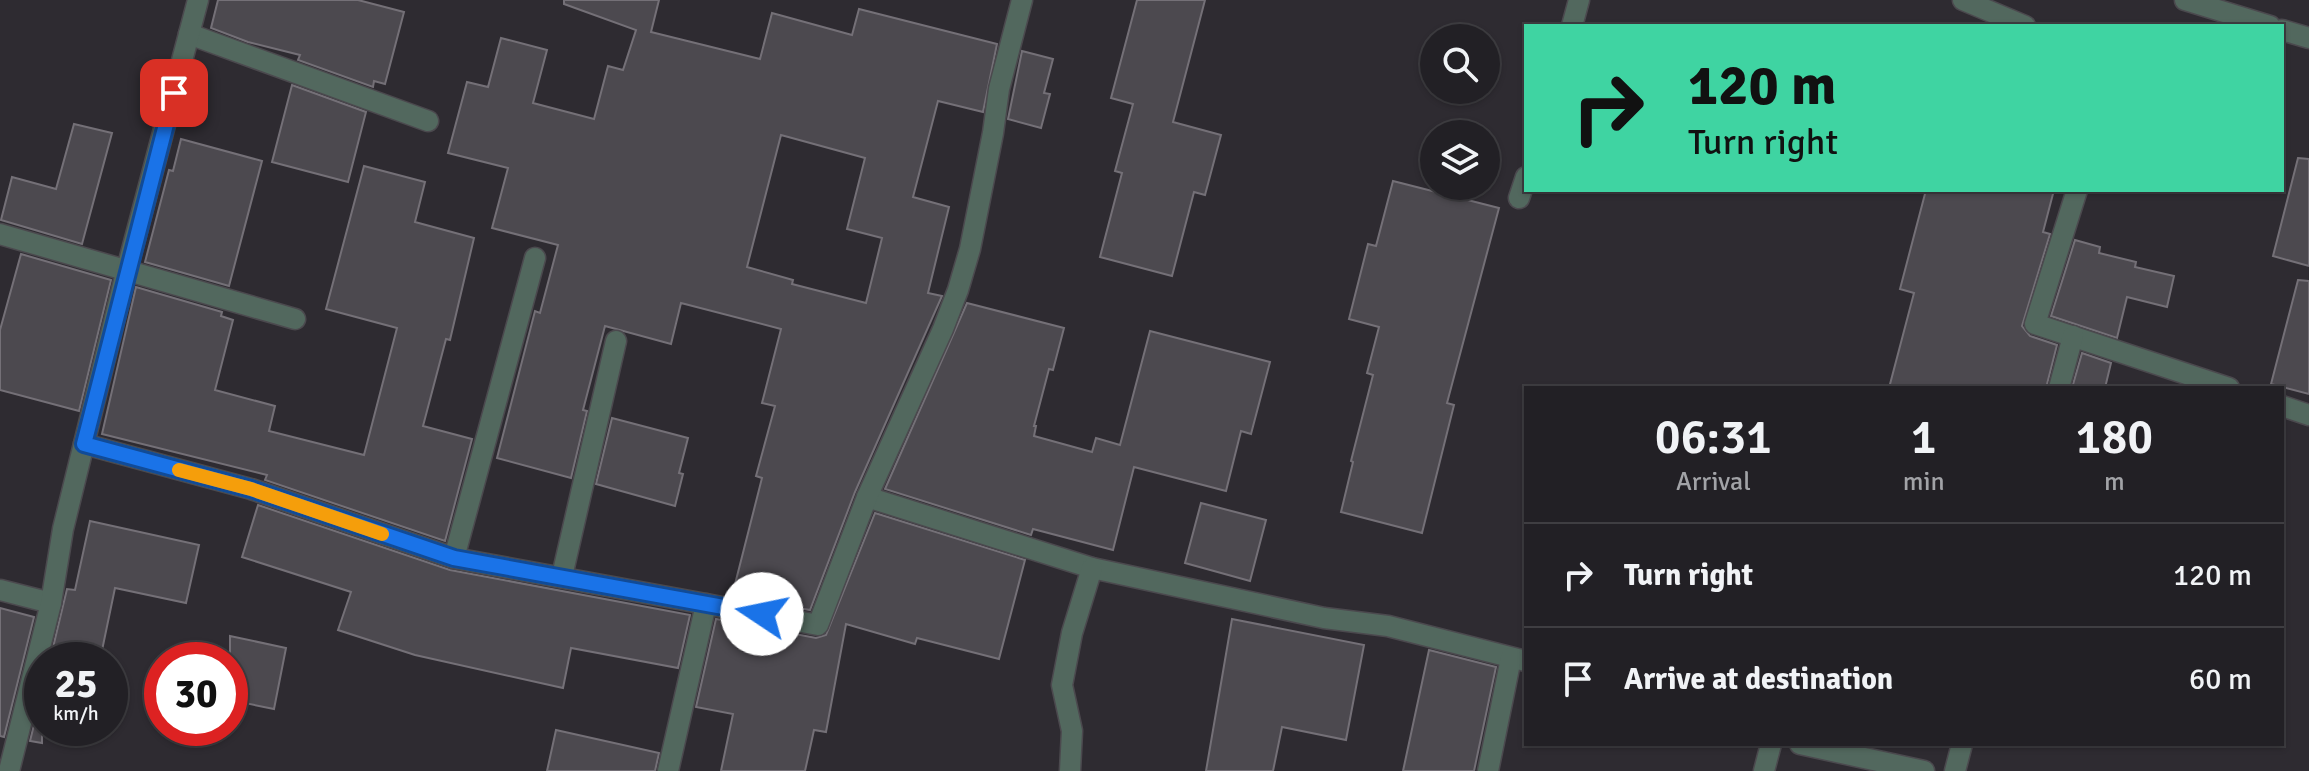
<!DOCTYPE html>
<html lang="en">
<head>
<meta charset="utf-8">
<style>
  :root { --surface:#222025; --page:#2a282d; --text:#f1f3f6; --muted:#a2a3a7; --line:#3f3e42 }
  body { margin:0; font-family:Signika,sans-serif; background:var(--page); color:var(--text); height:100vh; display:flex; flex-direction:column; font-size:30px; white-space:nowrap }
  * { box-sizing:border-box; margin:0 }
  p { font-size:26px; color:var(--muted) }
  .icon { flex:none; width:44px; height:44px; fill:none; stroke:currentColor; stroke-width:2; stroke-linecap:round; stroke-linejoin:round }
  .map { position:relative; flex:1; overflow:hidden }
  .drawer { position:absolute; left:1524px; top:386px; width:760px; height:360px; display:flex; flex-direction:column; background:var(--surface); border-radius:0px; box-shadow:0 2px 6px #0004,0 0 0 2px var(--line) }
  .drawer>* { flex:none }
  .hud { position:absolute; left:1524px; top:24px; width:760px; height:168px; border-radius:0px; box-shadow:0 2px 6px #0004,0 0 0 2px var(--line); background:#3fd4a2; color:#111; overflow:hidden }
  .tools { position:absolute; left:1420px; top:24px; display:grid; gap:16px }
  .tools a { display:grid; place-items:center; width:80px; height:80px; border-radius:50%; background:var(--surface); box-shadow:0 2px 6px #0004,0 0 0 2px var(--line); font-size:40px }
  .speed { position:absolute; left:24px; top:642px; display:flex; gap:16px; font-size:40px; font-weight:700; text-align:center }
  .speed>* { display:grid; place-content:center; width:104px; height:104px; border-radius:50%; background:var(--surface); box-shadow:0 2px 6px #0004,0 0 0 2px var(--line); line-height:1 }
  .speed small { font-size:20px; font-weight:400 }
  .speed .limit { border:12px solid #d22; background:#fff; color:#111 }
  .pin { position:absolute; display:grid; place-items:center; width:68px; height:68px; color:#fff; margin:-34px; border-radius:16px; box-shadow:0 4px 12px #0006 }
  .me { position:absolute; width:88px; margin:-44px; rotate:281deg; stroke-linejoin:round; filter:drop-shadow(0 0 6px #0008) }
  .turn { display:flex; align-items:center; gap:28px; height:168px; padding:0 32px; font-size:36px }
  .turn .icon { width:104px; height:104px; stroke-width:2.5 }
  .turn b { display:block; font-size:56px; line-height:68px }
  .eta { display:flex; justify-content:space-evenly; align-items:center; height:136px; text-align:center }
  .eta b { font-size:48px; font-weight:600; line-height:56px }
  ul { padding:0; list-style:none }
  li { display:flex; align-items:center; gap:24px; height:104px; padding:0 32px; border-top:2px solid var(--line) }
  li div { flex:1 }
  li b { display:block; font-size:30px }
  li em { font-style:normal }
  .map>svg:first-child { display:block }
</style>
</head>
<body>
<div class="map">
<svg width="2309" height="771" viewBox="0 0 2309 771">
  <rect width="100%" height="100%" fill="#2e2b31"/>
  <g fill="#4c494f" stroke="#747077" stroke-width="2" fill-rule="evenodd">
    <polygon points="218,0 358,0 404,12 385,84 374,81 373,87 298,60 300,55 248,42 211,28"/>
    <path d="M 564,0 L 659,0 L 651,32 L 760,59 L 772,13 L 852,35 L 859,9 L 997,44 L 983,112 L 938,101 L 913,197 L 949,207 L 928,293 L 942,296 L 855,492 L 810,610 L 732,596 L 762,478 L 756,476 L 775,406 L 762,403 L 781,329 L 681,303 L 671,344 L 605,326 L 583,410 L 587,411 L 571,478 L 497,458 L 535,311 L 540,313 L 558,245 L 492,228 L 508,168 L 448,153 L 467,82 L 488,87 L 501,38 L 547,50 L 533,103 L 594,119 L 608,66 L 623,70 L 636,30 L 564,4 ZM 781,135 L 865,158 L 847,229 L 882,238 L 866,303 L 792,284 L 793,280 L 747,267 Z"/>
    <polygon points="1137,0 1205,0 1173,122 1221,135 1205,195 1194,192 1172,276 1100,257 1122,173 1115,171 1133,104 1111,98"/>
    <polygon points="1022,51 1053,59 1044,93 1050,94 1041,128 1008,119"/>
    <polygon points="292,85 366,112 348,182 272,162"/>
    <polygon points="74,124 112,133 82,244 1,220 12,177 56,189"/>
    <polygon points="181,139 262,161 229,286 145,262 169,170 173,171"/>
    <polygon points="2298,158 2309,159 2309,266 2273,256"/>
    <polygon points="364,166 425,182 415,222 474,238 450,340 446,339 423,426 472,439 445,541 265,480 267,475 102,434 136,287 222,312 221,316 233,320 215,390 275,406 269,431 364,455 397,328 326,309"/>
    <polygon points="1393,181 1499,208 1447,403 1454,405 1422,533 1341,512 1353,462 1351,461 1373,375 1367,373 1379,327 1349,319 1368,244 1376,246"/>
    <polygon points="1926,190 2054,190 2043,232 2050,234 2022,326 2030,336 2057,345 2046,388 1889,388 1914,293 1900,289"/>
    <polygon points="2075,240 2100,247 2099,253 2136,262 2135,267 2174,276 2167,307 2127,297 2117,338 2051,316"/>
    <polygon points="21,254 111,280 79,411 0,390 0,330"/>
    <polygon points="2298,280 2309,281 2309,394 2271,384"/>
    <polygon points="967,303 1064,328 1053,370 1049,369 1034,426 1036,426 1034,436 1092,452 1096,438 1120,445 1150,331 1270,362 1251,434 1241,431 1226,491 1134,467 1113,550 1033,529 1031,535 885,489"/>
    <polygon points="2082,353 2111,363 2105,388 2072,388"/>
    <polygon points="612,418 688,438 679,473 683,474 675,506 596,484"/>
    <polygon points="1201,503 1266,520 1250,581 1185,563"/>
    <polygon points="258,505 450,570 690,615 678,668 571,648 563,688 415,655 338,630 351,592 242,557"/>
    <polygon points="875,513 1025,560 999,659 917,638 915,644 846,624 826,732 814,730 805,771 721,771 733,714 696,707 716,619 816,638 826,635"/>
    <polygon points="90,521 199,545 186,603 115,588 100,660 50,660 67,589 75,590"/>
    <polygon points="0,608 34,617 4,737 0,736"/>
    <polygon points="1232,619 1364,645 1346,740 1282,727 1273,771 1206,771"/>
    <polygon points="230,636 286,648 274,709 230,700"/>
    <polygon points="1429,650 1496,667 1474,771 1403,771"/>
    <polygon points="42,693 42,743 30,741"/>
    <polygon points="556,730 659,753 655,771 547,771"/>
  </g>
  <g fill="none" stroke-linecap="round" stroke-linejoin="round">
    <g stroke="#4b494e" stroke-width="23">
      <g id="minor">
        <polyline points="1963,0 2025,26"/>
        <polyline points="2185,0 2270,26"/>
        <polyline points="1572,26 1579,0"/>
        <polyline points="2282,30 2309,38"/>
        <polyline points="189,34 428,121"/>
        <polyline points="2077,190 2035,324 2229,388"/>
        <polyline points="1519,198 1526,177"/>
        <polyline points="0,234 295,319"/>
        <polyline points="2059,388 2073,336"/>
        <polyline points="2282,406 2309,415"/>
        <polyline points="84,444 251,489 454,558 706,604 668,771"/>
        <polyline points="867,497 1092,568 1324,618 1388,626 1526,661"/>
        <polyline points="454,558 535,258"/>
        <polyline points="562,576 616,341"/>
        <polyline points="0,590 51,603"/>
        <polyline points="706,604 818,625 867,497 943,329 958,290 970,249 993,133 999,89 1022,0"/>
        <polyline points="1800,744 1924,771"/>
        <polyline points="9,771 51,603 63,529 127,269 198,0"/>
        <polyline points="1070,771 1072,731 1062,685 1072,633 1092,568"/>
        <polyline points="1488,771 1511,658"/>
        <polyline points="1764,771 1771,744"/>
        <polyline points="1955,771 1962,744"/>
      </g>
    </g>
    <use href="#minor" stroke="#52685e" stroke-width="20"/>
  </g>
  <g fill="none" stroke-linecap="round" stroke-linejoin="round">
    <g stroke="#114b97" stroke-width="20">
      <polyline id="route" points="174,93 84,444 251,489 454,558 762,614"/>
    </g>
    <use href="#route" stroke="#1a73e8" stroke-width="14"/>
    <polyline stroke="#f59e0b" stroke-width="14" points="179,470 251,489 382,534"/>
  </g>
</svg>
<div class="tools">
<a><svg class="icon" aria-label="search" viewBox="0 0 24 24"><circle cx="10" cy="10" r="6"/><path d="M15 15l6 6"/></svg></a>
<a><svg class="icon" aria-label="layers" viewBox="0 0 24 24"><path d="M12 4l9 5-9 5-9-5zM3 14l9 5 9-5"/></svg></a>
</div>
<div class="speed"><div>25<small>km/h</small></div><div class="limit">30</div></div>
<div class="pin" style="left:174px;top:93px;background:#d93025"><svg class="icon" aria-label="arrive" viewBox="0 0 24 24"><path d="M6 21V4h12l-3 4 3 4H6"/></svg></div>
<svg class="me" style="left:762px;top:614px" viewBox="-20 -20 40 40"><circle r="19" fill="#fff"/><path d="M0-13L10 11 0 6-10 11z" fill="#1a73e8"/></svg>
<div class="hud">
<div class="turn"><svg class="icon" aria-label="right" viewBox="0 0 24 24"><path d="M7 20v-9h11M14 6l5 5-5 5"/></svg><div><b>120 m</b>Turn right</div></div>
</div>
<section class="drawer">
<div class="eta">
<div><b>06:31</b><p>Arrival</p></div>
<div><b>1</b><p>min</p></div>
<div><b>180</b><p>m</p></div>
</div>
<ul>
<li><svg class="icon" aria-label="right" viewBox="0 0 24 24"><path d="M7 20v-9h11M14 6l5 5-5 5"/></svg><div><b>Turn right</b></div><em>120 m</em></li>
<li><svg class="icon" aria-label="arrive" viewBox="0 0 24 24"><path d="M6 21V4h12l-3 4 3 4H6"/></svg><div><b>Arrive at destination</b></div><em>60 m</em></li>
</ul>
</section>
</div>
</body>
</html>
